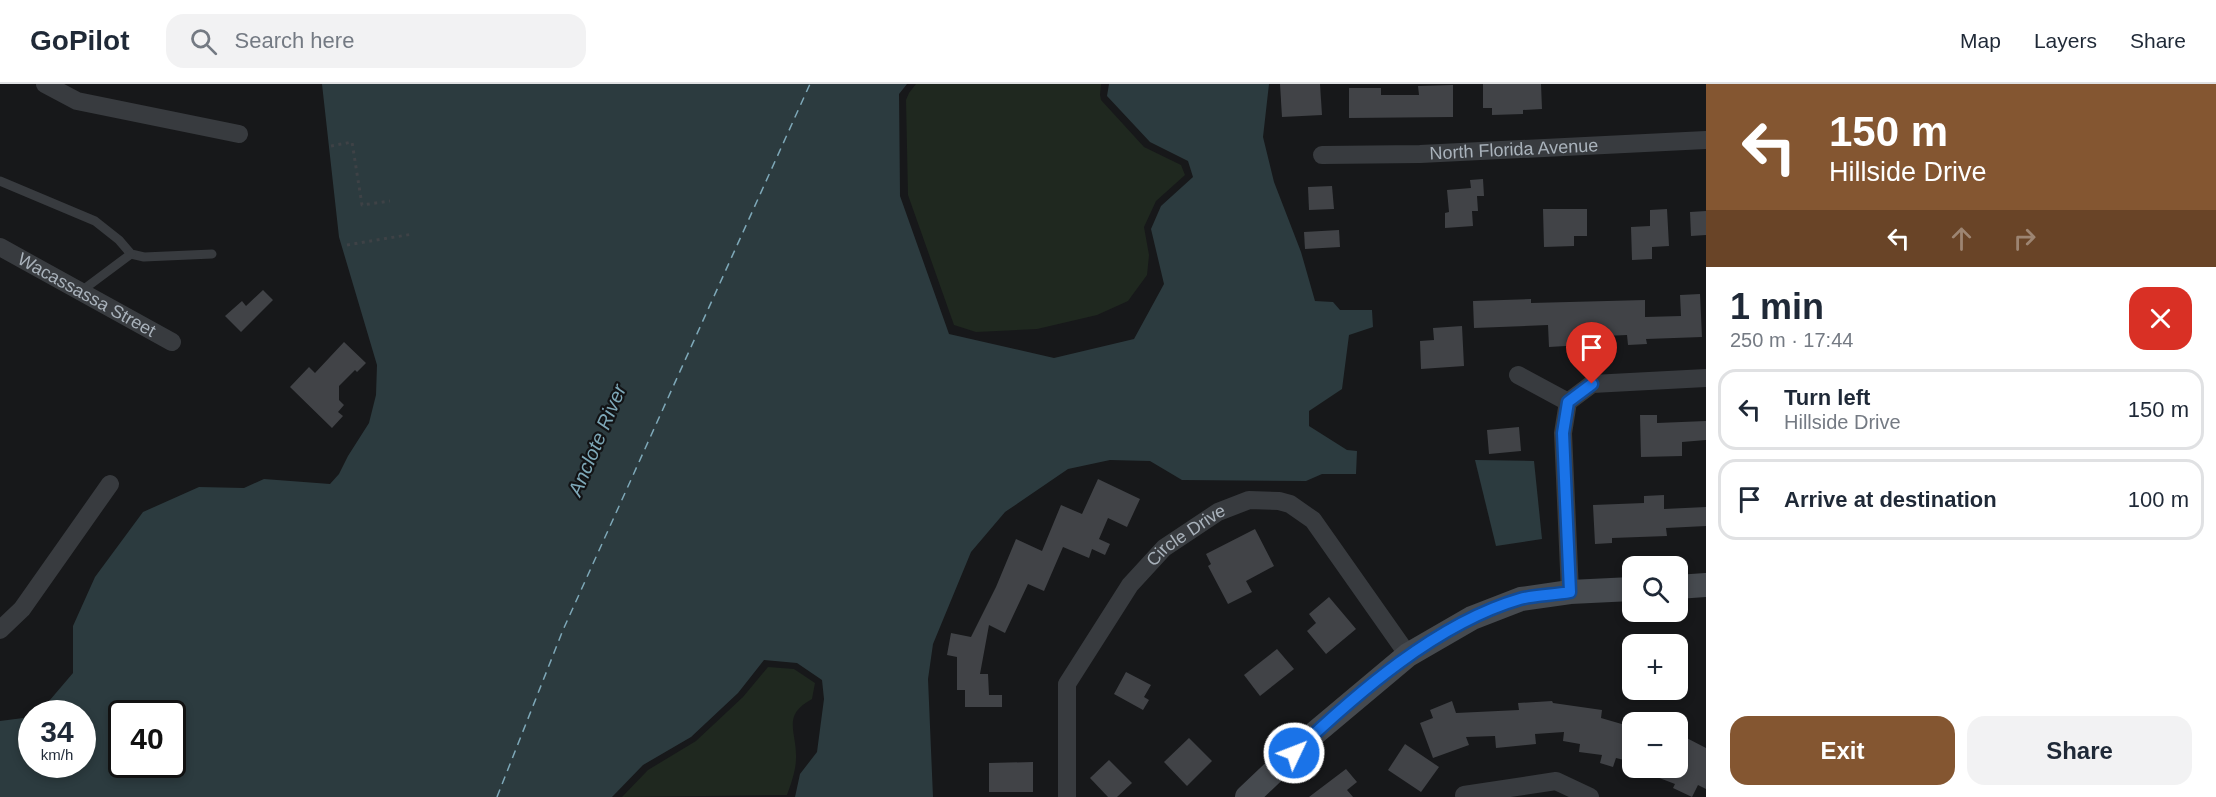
<!DOCTYPE html>
<html lang="en">
<head>
<meta charset="utf-8">
<style>
  :root { --surface:#fff; --page:#f2f2f3; --text:#1f2937; --muted:#747a83; --line:#e0e1e3; --accent:#845631 }
  body { margin:0; font-family:Arial,sans-serif; background:var(--page); color:var(--text); height:100vh; display:flex; flex-direction:column; font-size:22px; white-space:nowrap }
  * { box-sizing:border-box; margin:0 }
  p { font-size:20px; color:var(--muted) }
  .icon { flex:none; width:33px; height:33px; fill:none; stroke:currentColor; stroke-width:2; stroke-linecap:round; stroke-linejoin:round }
  .map { position:relative; flex:1; overflow:hidden }
  .panel { display:flex; flex-direction:column; background:var(--surface); width:510px }
  .panel>* { flex:none }
  .guide { background:#845631; color:#fff; overflow:hidden }
  .buttons { position:absolute; left:1622px; top:472px; display:grid; gap:12px }
  .buttons a { display:grid; place-items:center; width:66px; height:66px; border-radius:12px; background:var(--surface); box-shadow:0 3px 9px #0003; font-size:30px }
  .speed { position:absolute; left:18px; top:616px; display:flex; gap:12px; font-size:30px; font-weight:700; text-align:center }
  .speed>* { display:grid; place-content:center; width:78px; height:78px; border-radius:50%; background:var(--surface); box-shadow:0 3px 9px #0003; line-height:1 }
  .speed small { font-size:15px; font-weight:400 }
  .speed .limit { border:3px solid #111; border-radius:9px; background:#fff; color:#111 }
  .pin { position:absolute; display:grid; place-items:center; width:51px; height:51px; color:#fff; margin:-62px -26px; border-radius:50% 50% 50% 0; rotate:-45deg; box-shadow:0 0 6px #0007 }
  .pin .icon { rotate:45deg }
  .me { position:absolute; width:66px; margin:-33px; rotate:47deg; stroke-linejoin:round; filter:drop-shadow(0 0 4px #0008) }
  .turn { display:flex; align-items:center; gap:21px; height:126px; padding:0 24px; font-size:27px }
  .turn .icon { width:78px; height:78px; stroke-width:2.5 }
  .turn b { display:block; font-size:42px; line-height:51px }
  .lanes { display:flex; align-items:center; height:57px; padding:0 24px; background:#0003; justify-content:center; gap:30px; direction:ltr }
  .lanes .off { opacity:.35 }
  .round { display:grid; place-items:center; flex:none; width:63px; height:63px; border-radius:18px; background:var(--page) }
  .summary { display:flex; align-items:center; justify-content:space-between; height:102px; padding:0 24px }
  h1 { font-size:36px; font-weight:700; line-height:45px }
  .cta { display:flex; gap:12px; margin-top:auto; padding:12px 24px }
  .cta a { flex:1; height:69px; border-radius:18px; background:var(--accent); color:#fff; font-size:24px; font-weight:700; line-height:69px; text-align:center }
  .cta a+a { background:var(--page); color:var(--text) }
  ul { padding:0; list-style:none }
  li { display:flex; align-items:center; gap:18px; height:81px; margin:0 12px 9px; padding:0 12px; border:3px solid var(--line); border-radius:18px }
  li div { flex:1 }
  li b { display:block; font-size:22px }
  li em { font-style:normal }
  header { display:flex; align-items:center; gap:36px; box-sizing:border-box; height:84px; padding:0 30px; background:var(--surface); border-bottom:2px solid var(--line) }
  header strong { font-size:28px }
  nav { display:flex; gap:33px; margin-inline-start:auto; font-size:21px }
  .search { width:420px; height:54px; background:var(--page); display:flex; align-items:center; gap:15px; box-sizing:border-box; padding:0 21px; border-radius:18px; color:var(--muted); font-size:22px }
  main { display:flex; flex:1; min-height:0 }
  .map>svg:first-child { display:block }
</style>
</head>
<body>
<header>
<strong>GoPilot</strong>
<div class="search"><svg class="icon" aria-label="search" viewBox="0 0 24 24"><circle cx="10" cy="10" r="6"/><path d="M15 15l6 6"/></svg>Search here</div>
<nav><a>Map</a><a>Layers</a><a>Share</a></nav>
</header>
<main>
<div class="map">
<svg width="1706" height="713" viewBox="0 0 1706 713">
  <rect width="100%" height="100%" fill="#17181a"/>
  <g fill="#1f281f">
    <polygon points="916,0 1101,0 1100,11 1101,16 1144,63 1181,81 1185,91 1156,117 1144,143 1149,171 1147,191 1128,217 1097,231 1037,245 976,248 954,241 908,111 906,16 909,9"/>
    <path d="M 768,583 L 794,585 L 815,599 L 812,615 C 781,632 797,647 796,674 C 796,686 791,700 787,711 L 622,713 L 648,686 L 696,657 L 743,613 Z"/>
  </g>
  <g fill="#2c3b3f" fill-rule="evenodd">
    <path d="M 322,0 L 907,0 L 899,10 L 900,112 L 949,250 L 1054,274 L 1134,255 L 1164,200 L 1151,145 L 1161,122 L 1193,93 L 1188,77 L 1150,58 L 1107,12 L 1109,0 L 1269,0 L 1263,53 L 1274,98 L 1301,168 L 1315,217 L 1333,218 L 1340,226 L 1372,226 L 1373,243 L 1349,251 L 1342,305 L 1309,327 L 1309,342 L 1347,366 L 1357,367 L 1356,390 L 1322,390 L 1306,397 L 1182,396 L 1150,377 L 1110,376 L 1068,385 L 1005,428 L 971,468 L 933,560 L 928,595 L 933,713 L 795,713 L 800,690 L 817,668 L 824,615 L 822,596 L 797,579 L 764,576 L 738,609 L 691,653 L 643,681 L 612,713 L 0,713 L 0,637 L 31,633 L 32,681 L 82,681 L 82,630 L 38,630 L 73,589 L 73,542 L 95,493 L 143,428 L 199,403 L 244,404 L 264,395 L 330,400 L 339,390 L 348,372 L 369,339 L 376,311 L 377,281 L 339,153 ZM 122,630 L 172,630 L 172,681 L 122,681 Z"/>
    <polygon points="1475,376 1534,377 1542,455 1496,462"/>
  </g>
  <g fill="none" stroke-linecap="round" stroke-linejoin="round">
    <polyline stroke="#7ea8b8" stroke-width="1.5" stroke-dasharray="8 6" stroke-linecap="butt" points="497,713 563,546 810,0"/>
  </g>
  <g fill="#414347">
    <polygon points="1280,0 1320,0 1322,31 1282,33"/>
    <polygon points="1483,0 1541,0 1542,25 1523,26 1523,30 1492,31 1492,24 1483,24"/>
    <polygon points="1453,1 1453,33 1349,34 1349,4 1381,4 1381,11 1419,11 1418,2"/>
    <polygon points="1483,95 1484,112 1477,112 1478,127 1472,127 1473,142 1445,144 1445,129 1449,128 1447,106 1471,104 1470,96"/>
    <polygon points="1332,102 1334,125 1309,126 1308,103"/>
    <polygon points="1543,125 1587,125 1587,152 1574,152 1574,162 1544,163"/>
    <polygon points="1667,125 1669,162 1652,163 1652,175 1632,176 1631,143 1650,142 1650,126"/>
    <polygon points="1706,127 1706,151 1691,152 1690,128"/>
    <polygon points="1339,146 1340,163 1305,165 1304,148"/>
    <polygon points="263,206 273,216 241,248 225,232 242,217 246,222"/>
    <polygon points="1700,210 1702,253 1646,255 1647,260 1628,261 1627,251 1581,253 1582,261 1549,263 1548,241 1474,244 1473,217 1531,215 1531,219 1645,216 1645,233 1681,232 1680,211"/>
    <polygon points="1462,242 1464,282 1421,285 1420,257 1434,256 1433,244"/>
    <polygon points="344,258 366,279 357,288 355,286 339,302 339,316 344,321 338,328 343,332 332,344 290,303 309,283 315,289"/>
    <polygon points="1640,331 1657,331 1657,339 1706,337 1706,356 1682,358 1682,372 1641,373"/>
    <polygon points="1519,343 1521,367 1489,370 1487,346"/>
    <polygon points="1098,395 1140,415 1127,443 1108,434 1099,455 1110,460 1105,471 1092,465 1089,474 1063,463 1044,507 1028,500 1005,549 989,541 980,590 988,590 989,611 1002,611 1002,623 965,623 965,606 957,606 957,573 947,571 951,549 971,553 996,503 1016,455 1042,467 1061,421 1082,430"/>
    <polygon points="1664,411 1664,425 1706,423 1706,442 1666,444 1667,452 1612,454 1612,459 1595,460 1593,421 1644,419 1644,412"/>
    <polygon points="1255,445 1274,482 1246,497 1252,508 1228,520 1208,482 1211,480 1206,470"/>
    <polygon points="1329,513 1356,545 1326,570 1307,547 1316,539 1309,530"/>
    <polygon points="1277,565 1294,585 1260,612 1244,591"/>
    <polygon points="1126,588 1151,601 1144,613 1149,616 1143,626 1114,610"/>
    <polygon points="1452,617 1456,629 1519,626 1518,619 1552,617 1553,619 1602,626 1601,634 1632,643 1632,678 1616,674 1613,683 1600,679 1602,671 1579,668 1580,660 1563,657 1564,648 1535,650 1536,660 1496,664 1495,652 1466,653 1469,661 1433,674 1420,639 1433,634 1430,626"/>
    <polygon points="1677,649 1706,664 1706,705 1698,701 1692,713 1673,704 1675,700 1636,685 1677,684"/>
    <polygon points="1189,654 1212,677 1187,702 1164,678"/>
    <polygon points="1405,660 1439,683 1421,708 1388,686"/>
    <polygon points="1109,676 1132,699 1117,713 1108,713 1090,694"/>
    <polygon points="1033,678 1033,708 989,708 989,679"/>
    <polygon points="1346,685 1357,698 1347,706 1353,713 1309,713"/>
  </g>
  <g fill="none" stroke-linecap="round" stroke-linejoin="round">
    <g stroke="#3e4246" stroke-width="3" stroke-dasharray="3 4.5" stroke-linecap="butt">
      <polyline points="331,62 352,58 362,121 390,117"/>
      <polyline points="347,161 413,150"/>
    </g>
    <g stroke="#383b3f" stroke-width="9">
      <polyline points="0,97 95,137 119,156 131,170 144,173 212,170"/>
      <polyline points="80,208 131,170"/>
    </g>
    <g stroke="#383b3f" stroke-width="18">
      <polyline points="45,0 77,17 239,50"/>
      <path id="s1" d="M 1322,71 L 1420,70 L 1706,56"/>
      <path id="s2" d="M 0,163 L 172,258"/>
      <polyline points="1518,291 1568,318"/>
      <polyline points="1570,508 1563,349 1568,318 1592,300 1706,294"/>
      <polyline points="0,546 22,525 110,400"/>
      <polyline points="1464,711 1556,697 1590,713"/>
      <path id="s3" d="M 1067,713 L 1067,600 L 1130,501 L 1164,464 L 1218,428 L 1249,416 L 1279,417 L 1290,420 L 1313,436 L 1408,571"/>
    </g>
    <g stroke="#464a4f" stroke-width="24">
      <polyline points="1677,503 1706,501"/>
      <polyline points="1247,713 1309,654 1408,571 1472,534 1521,515 1570,508 1632,505"/>
    </g>
  </g>
  <g fill="none" stroke-linecap="round" stroke-linejoin="round">
    <g stroke="#114b97" stroke-width="15">
      <path id="route" d="M 1294,669 C 1356,610 1437,539 1520,515 C 1535,511 1554,511 1570,508 L 1563,349 L 1568,318 L 1592,300"/>
    </g>
    <use href="#route" stroke="#1a73e8" stroke-width="10"/>
  </g>
  <g text-anchor="middle" dominant-baseline="central" stroke-width="4.5" stroke-linejoin="round" paint-order="stroke">
    <g font-size="18" fill="#a9b2bb" stroke="#121315">
      <text stroke="none"><textPath href="#s1" startOffset="192">North Florida Avenue</textPath></text>
      <text stroke="none"><textPath href="#s2" startOffset="99">Wacassassa Street</textPath></text>
      <text stroke="none"><textPath href="#s3" startOffset="306">Circle Drive</textPath></text>
    </g>
    <g font-size="20" font-style="italic" fill="#7ea8b8" stroke="#121315">
      <text transform="translate(597 356) rotate(-67)">Anclote River</text>
    </g>
  </g>
</svg>
<div class="buttons">
<a><svg class="icon" aria-label="search" viewBox="0 0 24 24"><circle cx="10" cy="10" r="6"/><path d="M15 15l6 6"/></svg></a>
<a>+</a>
<a>−</a>
</div>
<div class="speed"><div>34<small>km/h</small></div><div class="limit">40</div></div>
<div class="pin" style="left:1592px;top:300px;background:#d93025"><svg class="icon" aria-label="arrive" viewBox="0 0 24 24"><path d="M6 21V4h12l-3 4 3 4H6"/></svg></div>
<svg class="me" style="left:1294px;top:669px" viewBox="-20 -20 40 40"><circle r="17" fill="#1a73e8" stroke="#fff" stroke-width="3"/><path d="M0-11L8 9 0 5-8 9z" fill="#fff"/></svg>
</div>
<section class="panel">
<div class="guide">
<div class="turn"><svg class="icon" aria-label="left" viewBox="0 0 24 24"><path d="M17 20v-9H6M10 6l-5 5 5 5"/></svg><div><b>150 m</b>Hillside Drive</div></div>
<div class="lanes"><svg class="icon" aria-label="left" viewBox="0 0 24 24"><path d="M17 20v-9H6M10 6l-5 5 5 5"/></svg><svg class="icon off" aria-label="ahead" viewBox="0 0 24 24"><path d="M12 20V5M6 11l6-6 6 6"/></svg><svg class="icon off" aria-label="right" viewBox="0 0 24 24"><path d="M7 20v-9h11M14 6l5 5-5 5"/></svg></div>
</div>
<div class="summary"><div><h1>1 min</h1><p>250 m · 17:44</p></div><a class="round" style="background:#d93025;color:#fff"><svg class="icon" aria-label="close" viewBox="0 0 24 24"><path d="M6 6l12 12M18 6L6 18"/></svg></a></div>
<ul>
<li><svg class="icon" aria-label="left" viewBox="0 0 24 24"><path d="M17 20v-9H6M10 6l-5 5 5 5"/></svg><div><b>Turn left</b><p>Hillside Drive</p></div><em>150 m</em></li>
<li><svg class="icon" aria-label="arrive" viewBox="0 0 24 24"><path d="M6 21V4h12l-3 4 3 4H6"/></svg><div><b>Arrive at destination</b></div><em>100 m</em></li>
</ul>
<div class="cta"><a>Exit</a><a>Share</a></div>
</section>
</main>
</body>
</html>
